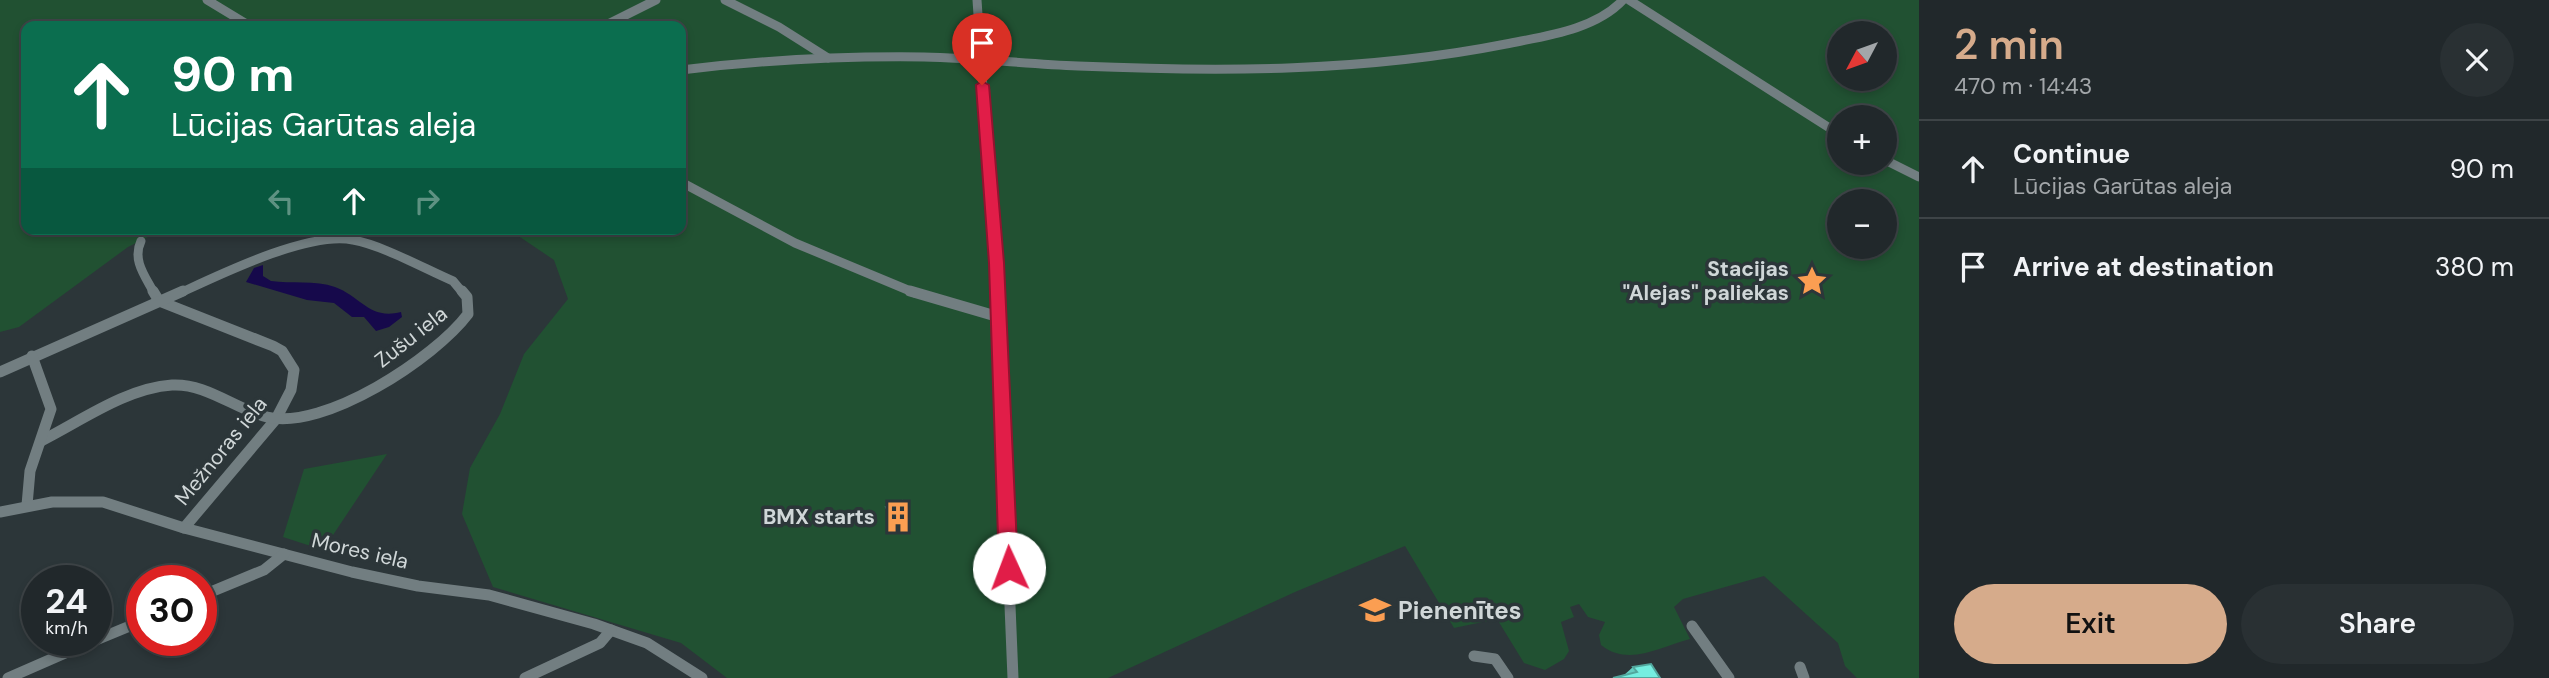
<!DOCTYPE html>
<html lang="en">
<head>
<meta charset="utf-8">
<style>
  :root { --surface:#21282b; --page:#293033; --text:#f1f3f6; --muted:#a2a6a9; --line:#3e4447; --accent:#d6ab8b }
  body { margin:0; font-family:"DM Sans",sans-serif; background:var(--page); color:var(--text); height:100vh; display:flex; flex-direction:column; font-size:26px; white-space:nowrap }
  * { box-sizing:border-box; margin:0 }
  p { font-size:23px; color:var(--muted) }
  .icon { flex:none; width:38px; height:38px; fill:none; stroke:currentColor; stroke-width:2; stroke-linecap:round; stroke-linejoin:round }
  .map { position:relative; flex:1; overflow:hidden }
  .details { display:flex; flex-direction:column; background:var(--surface); width:630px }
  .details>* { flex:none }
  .top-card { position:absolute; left:21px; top:21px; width:665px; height:214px; border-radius:14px; box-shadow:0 4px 10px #0003,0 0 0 2px var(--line); background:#0b6e4f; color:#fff; overflow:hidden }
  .needle { width:46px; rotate:229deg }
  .controls { position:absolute; left:1827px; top:21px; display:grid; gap:14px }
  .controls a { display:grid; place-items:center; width:70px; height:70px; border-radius:50%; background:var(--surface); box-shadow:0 4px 10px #0003,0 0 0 2px var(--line); font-size:35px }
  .speed { position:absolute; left:21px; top:565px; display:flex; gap:14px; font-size:35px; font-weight:700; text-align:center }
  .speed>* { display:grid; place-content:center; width:91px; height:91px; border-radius:50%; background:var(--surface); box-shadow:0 4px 10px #0003,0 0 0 2px var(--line); line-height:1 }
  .speed small { font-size:18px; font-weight:400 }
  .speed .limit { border:10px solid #d22; background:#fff; color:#111 }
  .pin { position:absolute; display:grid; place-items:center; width:60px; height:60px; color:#fff; margin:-72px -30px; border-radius:50% 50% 50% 0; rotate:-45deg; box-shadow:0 0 7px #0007 }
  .pin .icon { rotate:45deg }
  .me { position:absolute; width:77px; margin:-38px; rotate:358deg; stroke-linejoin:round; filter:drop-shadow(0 0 5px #0008) }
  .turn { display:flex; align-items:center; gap:24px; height:147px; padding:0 35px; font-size:32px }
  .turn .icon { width:91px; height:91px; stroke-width:2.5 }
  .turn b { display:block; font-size:49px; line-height:60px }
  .lanes { display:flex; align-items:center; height:66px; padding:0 35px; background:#0003; justify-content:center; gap:35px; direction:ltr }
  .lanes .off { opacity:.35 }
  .round { display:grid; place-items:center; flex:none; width:74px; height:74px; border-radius:37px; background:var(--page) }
  .headline { display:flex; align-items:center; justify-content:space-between; height:119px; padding:0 35px }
  h1 { font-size:42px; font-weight:600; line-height:52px; color:var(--accent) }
  .action { display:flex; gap:14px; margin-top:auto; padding:14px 35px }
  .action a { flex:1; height:80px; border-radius:42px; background:var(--accent); color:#111; font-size:28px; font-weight:600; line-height:80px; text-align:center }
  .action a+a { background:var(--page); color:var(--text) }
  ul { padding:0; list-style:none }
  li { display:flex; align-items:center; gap:21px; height:98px; padding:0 35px; border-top:2px solid var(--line) }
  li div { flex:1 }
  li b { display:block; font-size:26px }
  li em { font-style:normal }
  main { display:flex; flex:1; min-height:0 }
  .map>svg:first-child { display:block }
</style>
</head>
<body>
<main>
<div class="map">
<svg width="1919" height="678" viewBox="0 0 1919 678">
  <rect width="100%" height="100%" fill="#2c3639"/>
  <g fill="#215132" fill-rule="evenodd">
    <path d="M 0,0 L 1919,0 L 1919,678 L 1857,678 L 1845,666 L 1838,643 L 1764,576 L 1683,599 L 1674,607 L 1690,639 C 1659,647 1629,667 1601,645 L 1599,635 L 1605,622 L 1588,617 L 1579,604 L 1570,607 L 1574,617 L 1561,622 L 1569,651 L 1564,659 L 1545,670 L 1524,663 L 1497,619 L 1454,628 L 1405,546 L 1295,592 L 1108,678 L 727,678 L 681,643 L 493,587 L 462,514 L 470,468 L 500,414 L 524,354 L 568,299 L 554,260 L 508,229 L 681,229 L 681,26 L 26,26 L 26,229 L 177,229 L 148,237 L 128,247 L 19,327 L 0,332 ZM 1839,33 L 1885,33 L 1885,79 L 1839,79 ZM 1839,117 L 1885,117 L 1885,163 L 1839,163 ZM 1839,201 L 1885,201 L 1885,247 L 1839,247 Z"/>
    <polygon points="387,454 323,550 283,537 304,469"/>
  </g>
  <path fill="#16094b" d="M 263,265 L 263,276 L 271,281 C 291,284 315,280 335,287 C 362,297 369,320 401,312 L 402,317 L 389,327 L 376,331 L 364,317 L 352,317 L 334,303 L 307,300 L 246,282 L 254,268 Z"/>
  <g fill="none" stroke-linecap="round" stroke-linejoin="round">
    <g stroke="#727e81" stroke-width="9">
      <polyline points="207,0 250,26"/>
      <polyline points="725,0 779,27 828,58"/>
      <polyline points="977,0 997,293"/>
      <polyline points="1629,0 1839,134"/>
      <polyline points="604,26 656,0"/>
      <path d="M 681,70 C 762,60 843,56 924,57 C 976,58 1027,64 1078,66 C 1221,72 1365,72 1506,44 C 1545,36 1595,30 1623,0"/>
      <polyline points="1885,160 1919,177"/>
      <polyline points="681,182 795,243 915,293"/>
      <path d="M 141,241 C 132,260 145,276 154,293"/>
      <path d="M 180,293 C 221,274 309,231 353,240 C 382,245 425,269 453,281 L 463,293"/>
    </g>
    <g stroke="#727e81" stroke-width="11">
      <polyline points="153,291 159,301 273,346 282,351 294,370 291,390 276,419 184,528"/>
      <polyline points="910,291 999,317"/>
      <polyline points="997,291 1013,678"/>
      <polyline points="0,372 183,291"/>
      <path d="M 41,441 C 81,421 126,388 172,385 C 206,383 235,409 267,417 C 324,431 435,358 468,314 L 467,297 L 462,291"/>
      <polyline points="27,505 30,471 51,409 32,356"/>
      <polyline points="0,512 52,502 103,502 184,528 352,572 418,586 489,595 594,624 647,643 702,678"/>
      <polyline points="201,596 264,570 284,554"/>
      <polyline points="1692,626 1729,678"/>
      <polyline points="96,640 142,621"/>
      <polyline points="1474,656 1495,659 1508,678"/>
      <polyline points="1800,667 1804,678"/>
      <polyline points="8,678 95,640"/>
      <polyline points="525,678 600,643 611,630"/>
    </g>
  </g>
  <g fill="#65cdc1">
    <polygon points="886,507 908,514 909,521 893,527 887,514"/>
    <polygon points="1633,667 1660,678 1623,676"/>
  </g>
  <polygon fill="#52a79d" points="908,514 909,521 893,527 892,520"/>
  <g fill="#75eee0" stroke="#52a79d" stroke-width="2">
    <polygon points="902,501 908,514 892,520 886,507"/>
    <polygon points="1651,664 1660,678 1613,678 1637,672 1633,667"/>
  </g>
  <polygon fill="#e11d48" stroke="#92132f" stroke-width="2" points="982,81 989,85 1004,263 1018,568 1015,574 1009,576 1002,574 999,568 989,263 976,85"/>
  <defs>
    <g id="sight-bare" transform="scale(2.415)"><path d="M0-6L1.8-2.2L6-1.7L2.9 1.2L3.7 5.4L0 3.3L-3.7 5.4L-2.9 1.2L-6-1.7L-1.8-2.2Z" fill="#fb9e52" stroke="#2c3639" stroke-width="2.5" paint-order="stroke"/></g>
    <g id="building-bare" transform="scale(2.415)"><path d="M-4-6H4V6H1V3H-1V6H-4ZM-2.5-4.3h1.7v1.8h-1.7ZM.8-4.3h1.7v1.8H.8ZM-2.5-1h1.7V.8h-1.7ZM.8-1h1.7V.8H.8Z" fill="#fb9e52" stroke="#2c3639" stroke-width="2.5" paint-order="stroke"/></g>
    <g id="school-bare" transform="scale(2.415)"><path d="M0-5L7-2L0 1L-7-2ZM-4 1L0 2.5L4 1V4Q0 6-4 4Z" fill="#fb9e52" stroke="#2c3639" stroke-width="2.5" paint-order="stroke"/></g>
  </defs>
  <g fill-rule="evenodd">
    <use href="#sight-bare" x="1812" y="281"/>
    <use href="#building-bare" x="898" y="517"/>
    <use href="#school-bare" x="1375" y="610"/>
  </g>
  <g text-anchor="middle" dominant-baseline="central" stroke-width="7" stroke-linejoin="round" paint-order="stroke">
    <g font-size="21" font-weight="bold" fill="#d0d7d8" stroke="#2c3639" text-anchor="end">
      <text x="1789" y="269">Stacijas<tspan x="1789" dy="24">"Alejas" paliekas</tspan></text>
      <text x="875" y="517">BMX starts</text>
    </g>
    <g font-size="21" fill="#d0d7d8" stroke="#2c3639">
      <text transform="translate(411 337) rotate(-38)">Zušu iela</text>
      <text transform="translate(221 451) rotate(-51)">Mežnoras iela</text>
      <text transform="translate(360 551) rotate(13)">Mores iela</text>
    </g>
    <g font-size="24" font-weight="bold" fill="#d0d7d8" stroke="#2c3639" text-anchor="start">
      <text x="1398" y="610">Pienenītes</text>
    </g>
  </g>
</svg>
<div class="controls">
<a><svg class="needle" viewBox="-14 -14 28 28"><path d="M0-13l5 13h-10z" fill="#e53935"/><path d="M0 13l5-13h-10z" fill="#a2a6a9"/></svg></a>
<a>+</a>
<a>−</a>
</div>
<div class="speed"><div>24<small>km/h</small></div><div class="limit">30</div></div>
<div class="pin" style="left:982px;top:85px;background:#d93025"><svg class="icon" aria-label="arrive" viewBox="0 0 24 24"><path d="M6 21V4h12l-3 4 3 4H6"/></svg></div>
<svg class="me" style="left:1009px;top:568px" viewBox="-20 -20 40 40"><circle r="19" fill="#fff"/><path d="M0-13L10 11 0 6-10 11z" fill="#e11d48"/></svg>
<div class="top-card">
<div class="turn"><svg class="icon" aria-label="ahead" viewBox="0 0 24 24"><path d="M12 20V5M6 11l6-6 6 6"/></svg><div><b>90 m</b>Lūcijas Garūtas aleja</div></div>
<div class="lanes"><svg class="icon off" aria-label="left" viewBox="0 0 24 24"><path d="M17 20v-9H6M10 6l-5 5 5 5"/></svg><svg class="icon" aria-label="ahead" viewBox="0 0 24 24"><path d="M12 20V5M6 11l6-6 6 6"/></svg><svg class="icon off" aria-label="right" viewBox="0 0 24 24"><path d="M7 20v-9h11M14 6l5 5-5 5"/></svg></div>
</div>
</div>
<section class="details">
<div class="headline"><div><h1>2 min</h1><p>470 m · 14:43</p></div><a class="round"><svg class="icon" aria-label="close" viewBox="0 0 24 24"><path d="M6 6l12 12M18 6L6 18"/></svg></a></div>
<ul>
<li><svg class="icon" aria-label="ahead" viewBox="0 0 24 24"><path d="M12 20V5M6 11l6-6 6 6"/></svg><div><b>Continue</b><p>Lūcijas Garūtas aleja</p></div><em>90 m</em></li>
<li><svg class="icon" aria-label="arrive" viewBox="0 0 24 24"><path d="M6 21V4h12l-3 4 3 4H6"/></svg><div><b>Arrive at destination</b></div><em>380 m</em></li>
</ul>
<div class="action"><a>Exit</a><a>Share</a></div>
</section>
</main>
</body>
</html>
